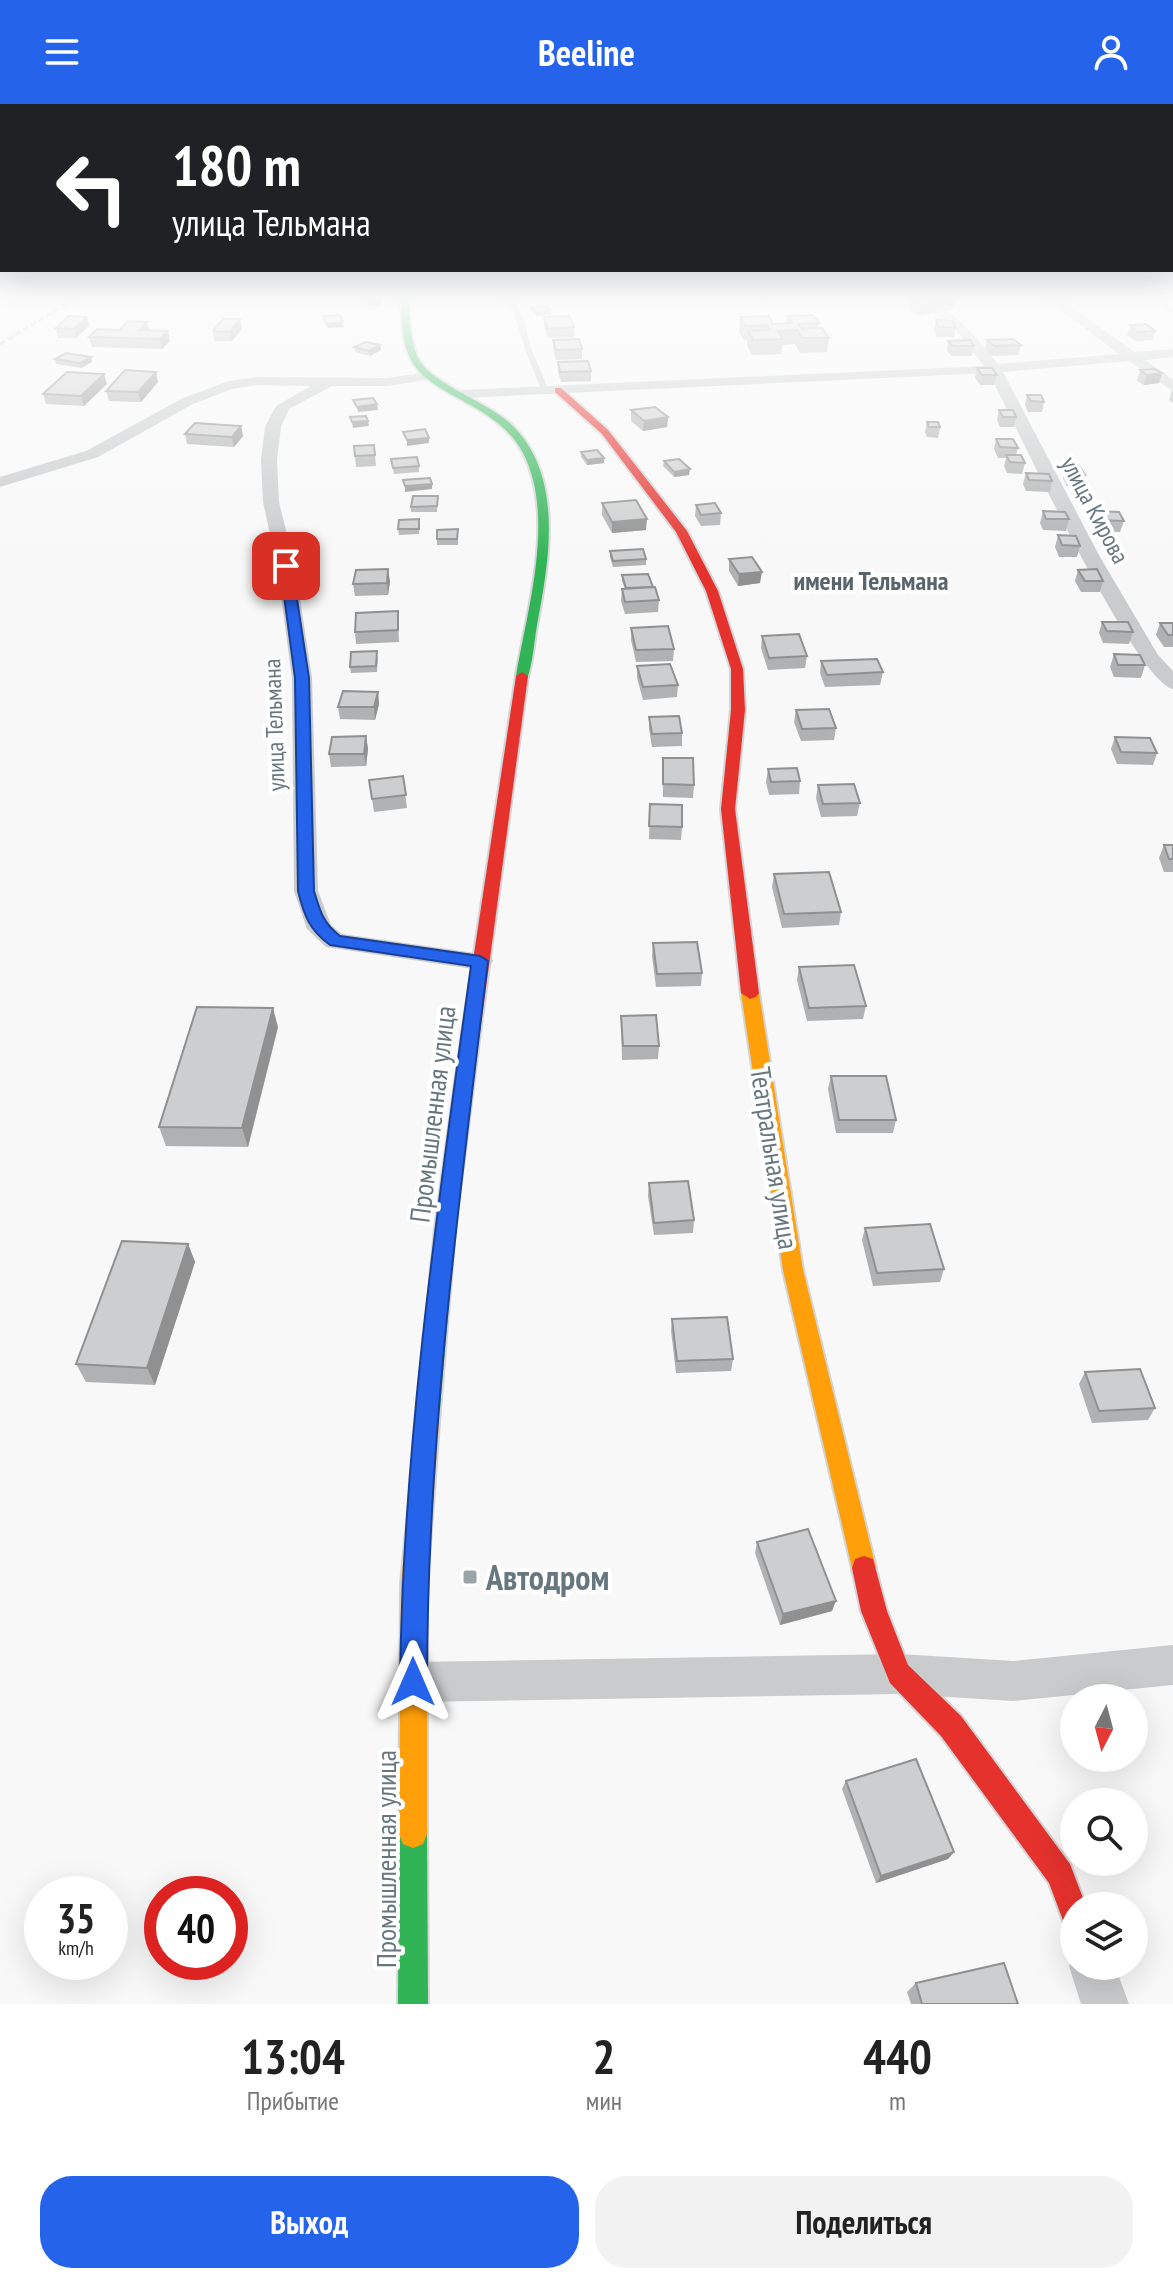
<!DOCTYPE html>
<html lang="ru">
<head>
<meta charset="utf-8">
<style>
  :root { --surface:#fff; --page:#f2f2f2; --text:#222; --muted:#767676; --accent:#2563eb }
  body { margin:0; font-family:"PT Sans Narrow",sans-serif; background:var(--page); color:var(--text); height:100vh; display:flex; flex-direction:column; font-size:30px; white-space:nowrap }
  * { box-sizing:border-box; margin:0 }
  p { font-size:26px; color:var(--muted) }
  .icon { flex:none; width:44px; height:44px; fill:none; stroke:currentColor; stroke-width:2; stroke-linecap:round; stroke-linejoin:round }
  .map { position:relative; height:1900px; overflow:hidden }
  .side { display:flex; flex-direction:column; background:var(--surface); flex:1 }
  .side>* { flex:none }
  .guide { position:absolute; left:0px; top:0px; width:1174px; height:168px; box-shadow:0 8px 32px #0002; background:#202124; color:#fff; overflow:hidden }
  .needle { width:52px; rotate:186deg }
  .buttons { position:absolute; left:1060px; top:1580px; display:grid; gap:16px }
  .buttons a { display:grid; place-items:center; width:88px; height:88px; border-radius:50%; background:var(--surface); box-shadow:0 8px 32px #0002; font-size:40px }
  .speed { position:absolute; left:24px; top:1772px; display:flex; gap:16px; font-size:40px; font-weight:700; text-align:center }
  .speed>* { display:grid; place-content:center; width:104px; height:104px; border-radius:50%; background:var(--surface); box-shadow:0 8px 32px #0002; line-height:1 }
  .speed small { font-size:20px; font-weight:400 }
  .speed .limit { border:12px solid #d22; background:#fff; color:#111 }
  .pin { position:absolute; display:grid; place-items:center; width:68px; height:68px; color:#fff; margin:-34px; border-radius:16px; box-shadow:0 4px 12px #0006 }
  .me { position:absolute; width:88px; margin:-44px; rotate:0deg; stroke-linejoin:round; filter:drop-shadow(0 0 6px #0008) }
  .turn { display:flex; align-items:center; gap:28px; height:168px; padding:0 40px; font-size:36px }
  .turn .icon { width:104px; height:104px; stroke-width:2.5 }
  .turn b { display:block; font-size:56px; line-height:68px }
  .eta { display:flex; justify-content:space-evenly; align-items:center; height:136px; text-align:center }
  .eta b { font-size:48px; font-weight:600; line-height:56px }
  .action { display:flex; gap:16px; margin-top:auto; padding:16px 40px }
  .action a { flex:1; height:92px; border-radius:32px; background:var(--accent); color:#fff; font-size:32px; font-weight:600; line-height:92px; text-align:center }
  .action a+a { background:var(--page); color:var(--text) }
  header { display:flex; justify-content:space-between; align-items:center; height:104px; padding:0 40px; background:var(--accent); color:#fff; font-size:36px; font-weight:600 }
  .map>svg:first-child { display:block }
</style>
</head>
<body>
<header><svg class="icon" aria-label="menu" viewBox="0 0 24 24"><path d="M4 6h16M4 12h16M4 18h16"/></svg>Beeline<svg class="icon" aria-label="person" viewBox="0 0 24 24"><circle cx="12" cy="8" r="4"/><path d="M4 21q1-7 8-7t8 7"/></svg></header>
<div class="map">
<svg width="1173" height="1900" viewBox="0 0 1173 1900">
  <rect width="100%" height="100%" fill="#f8f8f8"/>
  <g fill="none" stroke-linecap="round" stroke-linejoin="round">
    <g stroke="#d3d4d5" stroke-width="4">
      <g id="fast">
        <path d="M 400,192 L 408,192 C 410,212 410,233 417,252 C 430,281 489,297 514,323 C 564,375 549,457 537,521 C 534,538 533,559 527,575 L 516,572 C 527,506 556,413 523,349 C 497,298 426,293 409,252 C 401,234 402,212 400,192 Z"/>
        <polygon points="470,930 479,936 455,1125 440,1305 437,1312 429,1315 421,1312 418,1305 435,1125 461,936"/>
        <polygon points="413,1716 423,1720 427,1730 428,1900 398,1900 399,1730 403,1720"/>
      </g>
    </g>
    <g stroke="#d3d4d5" stroke-width="4">
      <g id="slow">
        <polygon points="750,883 759,889 803,1166 876,1464 873,1473 864,1476 855,1473 852,1464 783,1166 741,889"/>
        <polygon points="429,1295 437,1298 440,1305 427,1480 427,1730 423,1740 413,1744 403,1740 399,1730 401,1480 418,1305 421,1298"/>
      </g>
    </g>
    <g stroke="#d3d4d5" stroke-width="4">
      <g id="jam">
        <polygon points="555,284 561,284 608,326 687,427 718,487 743,565 745,606 735,705 759,889 756,893 750,895 741,889 721,705 731,606 731,565 706,487 676,428 602,330 555,288"/>
        <polygon points="522,568 528,572 479,936 470,942 461,936 516,572"/>
        <polygon points="864,1452 873,1455 887,1507 908,1561 961,1612 1070,1760 1086,1802 1074,1802 1074,1824 1064,1819 1049,1779 941,1632 890,1579 861,1507 852,1464 855,1455"/>
      </g>
    </g>
    <g fill="#c9cbcc" fill-rule="evenodd">
      <path d="M 497,192 C 524,192 525,227 532,246 C 537,260 546,275 548,288 L 542,288 L 525,245 L 514,208 Z"/>
      <polygon points="1150,192 1157,192 1173,205 1173,210"/>
    </g>
    <g fill="#c9cbcc" fill-rule="evenodd">
      <path d="M 902,192 C 946,192 972,229 998,260 L 1119,250 L 1043,192 L 1057,192 L 1134,248 L 1173,245 L 1173,253 L 1145,256 L 1173,276 L 1173,287 L 1129,257 L 1003,268 L 1100,453 L 1158,551 L 1173,567 L 1173,585 C 1133,575 1014,318 989,269 L 462,294 L 455,290 L 462,286 L 984,262 L 950,219 Z"/>
      <polygon points="427,268 434,272 432,275 388,282 332,282 289,305 281,323 277,356 279,398 295,462 312,574 318,787 331,821 342,830 489,851 493,857 489,863 480,866 326,843 307,825 294,787 292,574 277,462 263,398 261,356 265,323 276,302 311,282 257,281 232,285 193,300 98,353 0,383 0,373 86,347 183,294 229,277 257,273 388,274"/>
      <polygon points="1173,1541 1173,1581 1014,1597 899,1590 413,1598 399,1592 393,1578 399,1564 413,1558 899,1550 1014,1557"/>
      <polygon points="1074,1849 1074,1862 1115,1862 1129,1900 1081,1900 1069,1862"/>
    </g>
    <use href="#fast" fill="#30b455" fill-rule="evenodd"/>
    <use href="#slow" fill="#ff9f0a" fill-rule="evenodd"/>
    <use href="#jam" fill="#e5322d" fill-rule="evenodd"/>
    <polyline stroke="#c0c2c2" stroke-width="3" stroke-dasharray="6 3" stroke-linecap="butt" points="0,240 80,192"/>
  </g>
  <g fill="#b0b1b2">
    <polygon points="937,192 955,195 953,205 943,206 936,201 935,209 916,211 909,206 910,197 936,200"/>
    <polygon points="787,212 819,219 818,224 829,234 827,248 800,249 795,240 782,241 781,250 752,251 747,241 747,236 744,236 739,228 740,213 773,220 786,219"/>
    <polygon points="544,213 574,223 574,233 548,234 544,223"/>
    <polygon points="936,216 956,224 954,233 937,233 934,226"/>
    <polygon points="1130,221 1155,227 1153,236 1136,237 1127,231"/>
    <polygon points="89,222 76,234 58,234 56,224"/>
    <polygon points="242,225 232,237 214,237 213,227"/>
    <polygon points="149,227 170,237 162,245 92,243 89,233"/>
    <polygon points="553,236 582,245 582,255 556,256 553,246"/>
    <polygon points="987,236 1021,241 1018,251 992,252 985,246"/>
    <polygon points="948,237 974,242 972,252 951,252 947,246"/>
    <polygon points="380,241 381,246 370,252 355,248 354,243"/>
    <polygon points="91,253 92,258 81,264 56,260 55,255"/>
    <polygon points="558,258 591,267 591,277 561,278 558,268"/>
    <polygon points="977,264 997,271 994,281 980,281 975,274"/>
    <polygon points="1140,266 1162,269 1159,279 1144,281 1137,277"/>
    <polygon points="158,278 141,298 109,297 106,287"/>
    <polygon points="107,280 84,302 46,300 43,290"/>
    <polygon points="1172,286 1173,286 1173,299 1169,296"/>
    <polygon points="1027,291 1044,298 1042,308 1028,308 1025,301"/>
    <polygon points="631,306 668,313 667,323 643,327 631,317"/>
    <polygon points="999,306 1016,313 1014,323 1000,323 997,316"/>
    <polygon points="927,318 940,323 938,334 927,333 925,328"/>
    <polygon points="241,322 243,332 234,343 187,340 185,330"/>
    <polygon points="996,335 1018,344 1016,351 1025,359 1022,370 1007,369 1004,362 1006,354 998,354 994,345"/>
    <polygon points="374,341 376,362 356,363 354,342"/>
    <polygon points="581,348 604,359 587,361 581,353"/>
    <polygon points="391,355 419,362 419,368 394,370"/>
    <polygon points="664,357 689,371 674,373 663,362"/>
    <polygon points="1066,363 1085,371 1082,382 1067,382 1063,374"/>
    <polygon points="1026,369 1052,377 1050,388 1026,387 1023,380"/>
    <polygon points="438,392 437,408 411,408 411,403"/>
    <polygon points="602,399 646,426 612,429 602,411"/>
    <polygon points="696,401 721,409 720,421 701,422 695,412"/>
    <polygon points="1043,407 1069,415 1066,427 1043,426 1040,419"/>
    <polygon points="1092,407 1124,417 1120,428 1094,427 1089,418"/>
    <polygon points="419,415 419,430 399,431 398,425"/>
    <polygon points="458,425 458,441 437,441 437,426"/>
    <polygon points="1058,431 1080,442 1077,453 1059,453 1055,443"/>
    <polygon points="610,447 646,455 646,461 613,463 610,453"/>
    <polygon points="729,455 760,479 738,482 729,467"/>
    <polygon points="1078,466 1103,477 1100,488 1081,488 1075,477"/>
    <polygon points="622,471 659,496 658,508 625,510 621,497 622,485 625,485 622,477"/>
    <polygon points="390,477 388,491 355,492 353,480"/>
    <polygon points="398,507 399,538 356,540 355,528"/>
    <polygon points="1102,518 1133,528 1129,540 1103,539 1099,529"/>
    <polygon points="1160,519 1173,519 1173,543 1164,543 1156,531"/>
    <polygon points="631,524 674,545 673,557 636,558 631,536"/>
    <polygon points="762,532 807,552 805,564 768,566 761,544"/>
    <polygon points="1114,550 1145,561 1141,574 1114,573 1110,563"/>
    <polygon points="378,553 377,568 351,569 350,563"/>
    <polygon points="821,557 883,568 880,581 825,583 820,569"/>
    <polygon points="637,562 678,581 677,593 643,596 637,574"/>
    <polygon points="378,588 379,600 375,616 340,615 338,603"/>
    <polygon points="796,606 836,624 834,636 801,637 794,618"/>
    <polygon points="649,613 682,629 682,642 652,643 649,625"/>
    <polygon points="366,632 368,645 366,662 331,663 329,650"/>
    <polygon points="1115,633 1157,649 1153,661 1117,660 1111,645"/>
    <polygon points="663,654 694,681 693,694 663,693"/>
    <polygon points="768,665 800,677 799,690 769,691 766,678"/>
    <polygon points="403,672 407,704 374,708 369,676"/>
    <polygon points="818,681 860,699 857,712 821,713 816,694"/>
    <polygon points="650,700 682,723 681,736 649,735"/>
    <polygon points="1164,741 1173,741 1173,768 1164,768 1159,754"/>
    <polygon points="774,770 841,808 839,821 782,824 772,783"/>
    <polygon points="653,839 702,869 701,882 656,883 652,852"/>
    <polygon points="799,863 866,902 863,915 807,917 797,876"/>
    <polygon points="621,912 659,942 658,955 622,956"/>
    <polygon points="278,923 248,1043 166,1042 159,1023"/>
    <polygon points="831,972 896,1016 893,1029 836,1029 828,985"/>
    <polygon points="649,1079 694,1116 693,1129 654,1131 648,1092"/>
    <polygon points="865,1124 944,1165 940,1178 873,1182 862,1136"/>
    <polygon points="188,1140 195,1158 155,1281 86,1278 76,1260"/>
    <polygon points="672,1215 733,1255 731,1267 676,1269 671,1227"/>
    <polygon points="1085,1268 1155,1304 1148,1316 1092,1319 1079,1280"/>
    <polygon points="757,1438 832,1507 780,1521 755,1449"/>
    <polygon points="846,1677 954,1748 948,1755 876,1779 842,1685"/>
    <polygon points="916,1879 1018,1900 911,1900 907,1888"/>
  </g>
  <g fill="#909091">
    <polygon points="576,192 597,192 576,194"/>
    <polygon points="955,195 953,205 943,206 945,196"/>
    <polygon points="381,197 382,201 369,203 369,198"/>
    <polygon points="936,200 935,209 916,211 918,201"/>
    <polygon points="551,206 551,211 536,212 535,208"/>
    <polygon points="87,213 89,222 76,234 74,225"/>
    <polygon points="240,215 242,225 232,237 230,228"/>
    <polygon points="147,218 150,228 140,226"/>
    <polygon points="343,218 344,223 327,224 326,220"/>
    <polygon points="168,227 170,237 162,245 160,235"/>
    <polygon points="380,241 381,246 370,252 369,247"/>
    <polygon points="91,253 92,258 81,264 80,259"/>
    <polygon points="156,268 158,278 141,298 138,288"/>
    <polygon points="1162,269 1159,279 1144,281 1147,271"/>
    <polygon points="104,270 107,280 84,302 81,292"/>
    <polygon points="377,300 378,306 358,308 357,303"/>
    <polygon points="668,313 667,323 643,327 644,317"/>
    <polygon points="368,317 369,322 353,324 352,318"/>
    <polygon points="241,322 243,332 234,343 232,333"/>
    <polygon points="429,334 429,339 407,342 407,336"/>
    <polygon points="604,354 604,359 587,361 587,356"/>
    <polygon points="690,365 689,371 674,373 674,368"/>
    <polygon points="432,380 432,385 405,388 405,382"/>
    <polygon points="647,415 646,426 612,429 612,418"/>
    <polygon points="388,465 390,477 388,491 387,479"/>
    <polygon points="762,468 760,479 738,482 739,470"/>
    <polygon points="378,588 379,600 375,616 374,603"/>
    <polygon points="366,632 368,645 366,662 364,650"/>
    <polygon points="273,904 278,923 248,1043 242,1024"/>
    <polygon points="188,1140 195,1158 155,1281 147,1264"/>
    <polygon points="836,1497 832,1507 780,1521 783,1510"/>
    <polygon points="954,1748 948,1755 876,1779 881,1772"/>
  </g>
  <g fill="#cdcecf" stroke="#909091" stroke-width="2">
    <polygon points="937,192 949,192 955,195 945,196"/>
    <polygon points="378,193 381,197 369,198 366,194"/>
    <polygon points="929,195 936,200 918,201 910,197"/>
    <polygon points="546,202 551,206 535,208 531,204"/>
    <polygon points="340,211 343,218 326,220 323,212"/>
    <polygon points="813,211 819,219 798,220 802,225 822,224 829,234 802,234 797,226 778,227 783,235 753,236 748,227 770,226 767,221 745,222 740,213 769,212 773,220 792,219 787,212"/>
    <polygon points="69,212 87,213 74,225 56,224"/>
    <polygon points="569,212 574,223 548,225 544,213"/>
    <polygon points="223,215 240,215 230,228 213,227"/>
    <polygon points="936,216 952,217 956,224 939,223"/>
    <polygon points="128,217 147,218 140,226 168,227 160,235 89,233 97,225 120,226"/>
    <polygon points="1146,220 1155,227 1138,228 1130,221"/>
    <polygon points="579,235 582,245 556,246 553,236"/>
    <polygon points="1013,235 1021,241 994,242 987,236"/>
    <polygon points="970,236 974,242 953,242 948,237"/>
    <polygon points="366,238 380,241 369,247 354,243"/>
    <polygon points="66,249 91,253 80,259 55,255"/>
    <polygon points="588,257 591,267 560,268 558,258"/>
    <polygon points="977,264 992,264 997,271 982,271"/>
    <polygon points="1155,265 1162,269 1147,271 1140,266"/>
    <polygon points="125,266 156,268 138,288 106,287"/>
    <polygon points="67,268 104,270 81,292 43,290"/>
    <polygon points="1027,291 1041,291 1044,298 1031,297"/>
    <polygon points="373,294 377,300 357,303 353,296"/>
    <polygon points="655,303 668,313 644,317 631,306"/>
    <polygon points="999,306 1013,306 1016,313 1003,313"/>
    <polygon points="366,312 368,317 352,318 350,313"/>
    <polygon points="927,318 938,318 940,323 929,323"/>
    <polygon points="195,319 241,322 232,333 185,330"/>
    <polygon points="425,325 429,334 407,336 403,328"/>
    <polygon points="996,335 1013,335 1018,344 1000,343"/>
    <polygon points="374,341 375,351 355,352 354,342"/>
    <polygon points="597,346 604,354 587,356 581,348"/>
    <polygon points="1006,351 1021,351 1025,359 1010,358"/>
    <polygon points="417,353 419,362 393,364 391,355"/>
    <polygon points="679,355 690,365 674,368 664,357"/>
    <polygon points="1066,363 1080,363 1085,371 1070,371"/>
    <polygon points="1026,369 1049,370 1052,377 1029,376"/>
    <polygon points="430,374 432,380 405,382 403,376"/>
    <polygon points="413,392 438,392 437,402 411,403"/>
    <polygon points="636,396 647,415 612,418 602,399"/>
    <polygon points="715,399 721,409 701,411 696,401"/>
    <polygon points="1043,407 1065,408 1069,415 1046,415"/>
    <polygon points="1092,407 1119,408 1124,417 1097,416"/>
    <polygon points="419,415 419,425 398,425 399,416"/>
    <polygon points="458,425 457,435 437,435 437,426"/>
    <polygon points="1058,431 1076,432 1080,442 1062,441"/>
    <polygon points="643,445 646,455 613,457 610,447"/>
    <polygon points="752,453 762,468 739,470 729,455"/>
    <polygon points="388,465 387,479 353,480 356,466"/>
    <polygon points="1097,465 1103,477 1085,477 1078,466"/>
    <polygon points="648,470 653,483 626,484 622,471"/>
    <polygon points="655,483 659,496 625,498 622,485"/>
    <polygon points="398,507 398,526 355,528 356,509"/>
    <polygon points="1102,518 1128,518 1133,528 1107,527"/>
    <polygon points="1160,519 1173,519 1173,531 1168,531"/>
    <polygon points="668,522 674,545 636,546 631,524"/>
    <polygon points="799,530 807,552 769,554 762,532"/>
    <polygon points="377,547 376,562 350,563 351,548"/>
    <polygon points="1114,550 1140,551 1145,561 1118,561"/>
    <polygon points="877,555 883,568 827,571 821,557"/>
    <polygon points="670,560 678,581 643,583 637,562"/>
    <polygon points="343,587 378,588 374,603 338,603"/>
    <polygon points="829,605 836,624 802,625 796,606"/>
    <polygon points="679,612 682,629 652,630 649,613"/>
    <polygon points="366,632 364,650 329,650 332,633"/>
    <polygon points="1115,633 1150,634 1157,649 1121,648"/>
    <polygon points="663,654 693,654 694,681 663,680"/>
    <polygon points="797,664 800,677 771,678 768,665"/>
    <polygon points="403,672 406,691 372,695 369,676"/>
    <polygon points="854,680 860,699 823,700 818,681"/>
    <polygon points="650,700 682,701 682,723 649,722"/>
    <polygon points="1164,741 1173,741 1173,755 1169,755"/>
    <polygon points="829,768 841,808 784,810 774,770"/>
    <polygon points="697,838 702,869 657,870 653,839"/>
    <polygon points="854,861 866,902 809,904 799,863"/>
    <polygon points="197,903 273,904 242,1024 159,1023"/>
    <polygon points="656,911 659,942 623,942 621,912"/>
    <polygon points="831,972 886,972 896,1016 839,1016"/>
    <polygon points="688,1077 694,1116 654,1119 649,1079"/>
    <polygon points="930,1120 944,1165 877,1169 865,1124"/>
    <polygon points="122,1137 188,1140 147,1264 76,1260"/>
    <polygon points="727,1213 733,1255 677,1257 672,1215"/>
    <polygon points="1140,1265 1155,1304 1099,1307 1085,1268"/>
    <polygon points="808,1425 836,1497 783,1510 757,1438"/>
    <polygon points="916,1655 954,1748 881,1772 846,1677"/>
    <polygon points="1004,1859 1018,1900 922,1900 916,1879"/>
  </g>
  <linearGradient id="sky" x2="0" y2="1"><stop stop-color="#9cc0e0"/><stop offset="0.42" stop-color="#fcfcfc"/><stop offset="1" stop-color="#fcfcfc" stop-opacity="0"/></linearGradient>
  <rect width="1173" height="458" fill="url(#sky)"/>
  <path fill="#2563eb" stroke="#184099" stroke-width="2" d="M 286,458 L 292,462 L 309,574 L 314,787 C 320,807 323,819 340,832 L 480,852 L 488,857 C 459,1096 427,1337 427,1578 L 423,1588 L 413,1592 L 404,1588 L 400,1578 C 403,1339 438,1099 471,862 L 330,841 C 309,826 304,811 298,787 L 295,574 L 280,462 Z"/>
  <rect fill="#9aa4a9" stroke="#fff" stroke-width="3" x="462" y="1465" width="16" height="16" rx="4"/>
  <g text-anchor="middle" dominant-baseline="central" stroke-width="8" stroke-linejoin="round" paint-order="stroke">
    <g font-size="24" fill="#67777f" stroke="#fff">
      <text transform="translate(1095 406) rotate(62)">улица Кирова</text>
      <text transform="translate(274 621) rotate(-92)">улица Тельмана</text>
    </g>
    <g font-size="26" font-weight="bold" fill="#59646b" stroke="#fff">
      <text x="871" y="476">имени Тельмана</text>
    </g>
    <g font-size="28" fill="#67777f" stroke="#fff">
      <text transform="translate(432 1010) rotate(-83)">Промышленная улица</text>
      <text transform="translate(775 1054) rotate(81)">Театральная улица</text>
      <text transform="translate(385 1755) rotate(-90)">Промышленная улица</text>
    </g>
    <g font-size="34" font-weight="bold" fill="#67777f" stroke="#fff" text-anchor="start">
      <text x="486" y="1473">Автодром</text>
    </g>
  </g>
</svg>
<div class="buttons">
<a><svg class="needle" viewBox="-14 -14 28 28"><path d="M0-13l5 13h-10z" fill="#e53935"/><path d="M0 13l5-13h-10z" fill="#767676"/></svg></a>
<a><svg class="icon" aria-label="search" viewBox="0 0 24 24"><circle cx="10" cy="10" r="6"/><path d="M15 15l6 6"/></svg></a>
<a><svg class="icon" aria-label="layers" viewBox="0 0 24 24"><path d="M12 4l9 5-9 5-9-5zM3 14l9 5 9-5"/></svg></a>
</div>
<div class="speed"><div>35<small>km/h</small></div><div class="limit">40</div></div>
<div class="pin" style="left:286px;top:462px;background:#d93025"><svg class="icon" aria-label="arrive" viewBox="0 0 24 24"><path d="M6 21V4h12l-3 4 3 4H6"/></svg></div>
<svg class="me" style="left:413px;top:1578px" viewBox="-20 -20 40 40"><path d="M0-17L14 15 0 8-14 15z" fill="#2563eb" stroke="#fff" stroke-width="4"/></svg>
<div class="guide">
<div class="turn"><svg class="icon" aria-label="left" viewBox="0 0 24 24"><path d="M17 20v-9H6M10 6l-5 5 5 5"/></svg><div><b>180 m</b>улица Тельмана</div></div>
</div>
</div>
<section class="side">
<div class="eta">
<div><b>13:04</b><p>Прибытие</p></div>
<div><b>2</b><p>мин</p></div>
<div><b>440</b><p>m</p></div>
</div>
<div class="action"><a>Выход</a><a>Поделиться</a></div>
</section>
</body>
</html>
